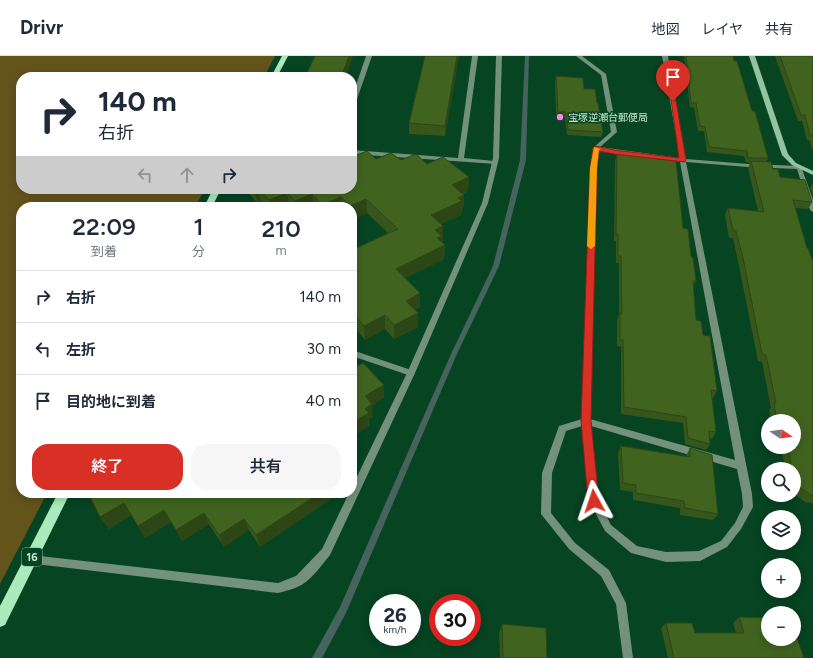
<!DOCTYPE html>
<html lang="ja">
<head>
<meta charset="utf-8">
<style>
  :root { --surface:#fff; --page:#f6f6f7; --text:#1f2937; --muted:#747a83; --line:#e0e1e3; --accent:#d93025 }
  body { margin:0; font-family:Figtree,"Noto Sans JP",sans-serif; background:var(--page); color:var(--text); height:100vh; display:flex; flex-direction:column; font-size:15px; white-space:nowrap }
  * { box-sizing:border-box; margin:0 }
  p { font-size:13px; color:var(--muted) }
  .icon { flex:none; width:22px; height:22px; fill:none; stroke:currentColor; stroke-width:2; stroke-linecap:round; stroke-linejoin:round }
  .map { position:relative; flex:1; overflow:hidden }
  .drawer { position:absolute; left:16px; top:146px; width:341px; height:296px; display:flex; flex-direction:column; background:var(--surface); border-radius:16px; box-shadow:0 2px 10px #0003 }
  .drawer>* { flex:none }
  .top-card { position:absolute; left:16px; top:16px; width:341px; height:122px; border-radius:16px; box-shadow:0 2px 10px #0003; background:#fff; color:var(--text); overflow:hidden }
  .needle { width:26px; rotate:103deg }
  .fabs { position:absolute; left:761px; top:358px; display:grid; gap:8px }
  .fabs a { display:grid; place-items:center; width:40px; height:40px; border-radius:50%; background:var(--surface); box-shadow:0 2px 10px #0003; font-size:20px }
  .speed { position:absolute; left:369px; top:538px; display:flex; gap:8px; font-size:20px; font-weight:700; text-align:center }
  .speed>* { display:grid; place-content:center; width:52px; height:52px; border-radius:50%; background:var(--surface); box-shadow:0 2px 10px #0003; line-height:1 }
  .speed small { font-size:10px; font-weight:400 }
  .speed .limit { border:6px solid #d22; background:#fff; color:#111 }
  .pin { position:absolute; display:grid; place-items:center; width:34px; height:34px; color:#fff; margin:-41px -17px; border-radius:50% 50% 50% 0; rotate:-45deg; box-shadow:0 0 4px #0007 }
  .pin .icon { rotate:45deg }
  .me { position:absolute; width:44px; margin:-22px; rotate:355deg; stroke-linejoin:round; filter:drop-shadow(0 0 3px #0008) }
  .turn { display:flex; align-items:center; gap:14px; height:84px; padding:0 16px; font-size:18px }
  .turn .icon { width:52px; height:52px; stroke-width:2.5 }
  .turn b { display:block; font-size:28px; line-height:34px }
  .lanes { display:flex; align-items:center; height:38px; padding:0 16px; background:#0003; justify-content:center; gap:20px; direction:ltr }
  .lanes .off { opacity:.35 }
  .eta { display:flex; justify-content:space-evenly; align-items:center; height:68px; text-align:center }
  .eta b { font-size:24px; font-weight:600; line-height:28px }
  .primary-button { display:flex; gap:8px; margin-top:auto; padding:8px 16px }
  .primary-button a { flex:1; height:46px; border-radius:16px; background:var(--accent); color:#fff; font-size:16px; font-weight:600; line-height:46px; text-align:center }
  .primary-button a+a { background:var(--page); color:var(--text) }
  ul { padding:0; list-style:none }
  li { display:flex; align-items:center; gap:12px; height:52px; padding:0 16px; border-top:1px solid var(--line) }
  li div { flex:1 }
  li b { display:block; font-size:15px }
  li em { font-style:normal }
  header { display:flex; align-items:center; gap:24px; box-sizing:border-box; height:56px; padding:0 20px; background:var(--surface); border-bottom:1px solid var(--line) }
  header strong { font-size:19px }
  nav { display:flex; gap:22px; margin-inline-start:auto; font-size:14px }
  .map>svg:first-child { display:block }
</style>
</head>
<body>
<header>
<strong>Drivr</strong>
<nav><a>地図</a><a>レイヤ</a><a>共有</a></nav>
</header>
<div class="map">
<svg width="813" height="602" viewBox="0 0 813 602">
  <rect width="100%" height="100%" fill="#064422"/>
  <polygon fill="#64541c" points="0,0 275,0 264,21 21,21 21,133 205,133 195,151 21,151 21,437 47,437 0,528"/>
  <g fill="none" stroke-linecap="round" stroke-linejoin="round">
    <polygon fill="#46635e" fill-rule="evenodd" points="525,0 529,0 526,104 499,210 457,298 346,557 322,602 312,602 340,551 451,298 493,210 520,104"/>
    <g fill="#73917b" fill-rule="evenodd">
      <polygon points="366,0 372,0 355,49 352,51 352,41"/>
      <polygon points="472,0 478,0 464,102 494,105 496,106 496,108 352,98 352,94 458,102"/>
      <polygon points="352,294 414,315 415,317 414,319 411,320 352,300"/>
    </g>
    <g fill="#73917b" fill-rule="evenodd">
      <path d="M 496,0 L 502,0 L 499,102 L 488,147 L 415,317 L 330,499 C 322,509 313,521 303,528 C 295,533 286,535 278,537 L 27,507 L 26,504 L 27,501 L 31,499 L 278,527 L 296,520 L 322,493 L 349,437 L 352,437 L 352,431 L 407,317 L 482,147 L 493,102 Z"/>
      <path d="M 576,0 L 582,0 L 606,18 L 617,76 L 600,91 L 680,102 L 662,0 L 668,0 L 686,103 L 748,108 L 801,110 L 813,144 L 813,156 L 810,154 L 797,113 L 748,111 L 686,106 L 752,438 L 753,451 L 741,473 L 727,491 L 704,503 L 700,505 L 666,506 L 631,497 L 605,475 L 589,445 L 582,370 L 566,375 L 552,417 L 551,457 L 575,487 L 609,514 L 626,547 L 633,602 L 623,602 L 616,548 L 601,520 L 569,493 L 541,458 L 542,417 L 558,373 L 559,370 L 582,363 L 590,112 L 593,92 L 611,76 L 601,19 ZM 599,94 L 680,106 L 735,404 L 590,363 L 596,112 ZM 591,370 L 737,413 L 742,438 L 743,451 L 735,467 L 721,485 L 699,495 L 666,496 L 637,490 L 611,469 L 599,445 Z"/>
    </g>
    <polygon fill="#93c3a0" fill-rule="evenodd" points="749,0 755,0 788,98 796,107 813,115 813,119 792,109 782,99"/>
    <g fill="#abeabc" fill-rule="evenodd">
      <polygon points="282,0 288,0 277,21 271,21"/>
      <polygon points="213,133 221,133 212,151 204,151"/>
      <polygon points="58,437 70,437 5,569 0,571 0,550"/>
    </g>
  </g>
  <g fill="#37561b">
    <polygon points="459,0 445,80 409,78 409,67"/>
    <polygon points="684,0 733,0 734,5 752,55 768,102 766,106 780,121 812,146 808,153 795,152 807,192 813,206 813,447 805,446 794,438 794,413 786,413 781,393 776,392 776,391 794,391 794,365 771,365 769,354 771,352 762,306 758,305 739,210 733,182 729,182 725,159 728,152 758,155 748,112 750,107 746,106 744,100 707,96 704,75 698,75 694,52 690,51"/>
    <polygon points="775,0 813,0 813,95 809,84 807,84 802,65 798,65"/>
    <polygon points="556,20 584,33 597,47 603,76 601,81 567,79 565,62 556,62 555,26"/>
    <polygon points="617,98 683,172 691,201 696,225 693,231 696,264 703,279 717,335 713,342 711,341 716,376 712,383 709,382 710,388 706,394 685,388 683,367 621,358 621,291 617,290 617,264 619,258 619,207 616,207 616,185 614,185 615,105"/>
    <polygon points="376,103 401,104 427,108 469,121 468,135 463,138 464,139 463,153 462,153 461,159 441,168 443,170 443,184 441,186 445,189 444,203 405,222 420,251 415,254 418,271 394,283 385,273 365,284 354,271 352,272 352,194 388,177 367,157 352,164 352,151 290,151 289,150 265,151 261,147 258,148 245,133 352,133"/>
    <polygon points="813,127 813,139 810,132"/>
    <polygon points="621,390 686,400 690,392 718,458 713,464 680,459 680,452 633,444 633,436 620,434 618,397"/>
    <polygon points="88,437 330,437 331,443 260,491 249,474 224,491 209,468 182,485 171,466 145,482 138,470 131,459 109,473 100,461"/>
    <polygon points="739,561 804,602 668,602 661,572 666,567 695,577 736,577 733,567"/>
    <polygon points="502,568 547,602 500,602 499,578"/>
  </g>
  <g fill="#2d4616">
    <polygon points="349,0 353,0 346,21 341,21"/>
    <polygon points="457,0 459,0 445,80 445,70"/>
    <polygon points="469,121 468,135 451,143 452,129"/>
    <polygon points="258,133 261,147 258,148 255,134"/>
    <polygon points="287,137 289,150 270,151 269,144"/>
    <polygon points="312,138 314,151 296,151 295,145"/>
    <polygon points="464,139 463,153 462,153 461,159 430,173 431,159 458,142"/>
    <polygon points="341,141 342,151 322,151 322,149"/>
    <polygon points="366,143 367,157 352,164 352,151 350,151 350,150"/>
    <polygon points="443,170 443,184 442,185 441,191 445,189 444,203 396,227 396,213 435,174"/>
    <polygon points="420,237 420,251 406,258 406,245"/>
    <polygon points="418,257 418,271 394,283 394,269"/>
    <polygon points="352,258 353,258 354,271 352,272"/>
    <polygon points="385,259 385,273 365,284 364,270"/>
    <polygon points="384,329 384,342 372,350 373,361 369,363 370,370 352,381 352,367 365,340"/>
    <polygon points="320,437 330,437 331,443 260,491 256,479"/>
    <polygon points="124,447 132,459 109,473 100,461"/>
    <polygon points="164,454 171,466 145,482 138,470"/>
    <polygon points="204,457 209,468 182,485 176,474"/>
    <polygon points="244,463 249,474 224,491 219,479"/>
  </g>
  <g fill="#40641f" stroke="#2d4616">
    <polygon points="315,0 349,0 341,21 305,21"/>
    <polygon points="425,0 457,0 445,70 409,67"/>
    <polygon points="686,0 733,0 734,5 737,5 752,55 755,55 768,102 748,102 747,95 709,91 705,71 700,70 696,47 691,47"/>
    <polygon points="780,0 813,0 813,81 812,79 810,79 805,59 801,59"/>
    <polygon points="556,20 583,22 584,33 595,33 597,47 598,47 603,76 568,74 566,56 558,56"/>
    <polygon points="367,95 376,103 391,97 401,104 416,98 427,108 443,101 469,121 452,129 464,139 458,142 462,145 431,159 443,170 435,174 442,180 437,182 445,189 396,213 420,237 406,245 418,257 394,269 385,259 364,270 353,258 352,258 352,194 398,173 366,143 350,150 341,141 322,149 312,138 295,145 287,137 269,144 258,133 352,133 352,101"/>
    <polygon points="617,98 676,105 683,172 688,173 691,201 693,202 696,225 693,225 696,264 701,265 703,279 710,280 717,335 711,334 716,376 709,375 710,388 688,382 686,361 624,351 623,284 620,284 620,257 622,258 621,200 618,200 618,178 616,178"/>
    <polygon points="751,105 771,106 773,113 778,113 780,121 805,124 812,146 793,144 807,192 808,192 813,206 813,440 811,439 796,429 794,420 794,413 792,413 788,391 794,391 794,365 777,365 774,347 776,347 766,299 762,298 743,202 736,175 733,174 728,152 764,156"/>
    <polygon points="363,307 384,329 365,340 372,348 365,353 369,357 352,367 352,313"/>
    <polygon points="621,390 690,401 690,392 712,399 718,458 685,452 684,445 636,437 636,429 623,427"/>
    <polygon points="88,437 320,437 256,479 244,463 219,479 204,457 176,474 164,454 138,470 124,447 100,461"/>
    <polygon points="739,561 768,562 768,583 794,583 794,573 804,602 674,602 666,567 692,567 695,577 744,577"/>
    <polygon points="502,568 546,572 547,602 503,602"/>
  </g>
  <polygon fill="#d93025" stroke="#8d1f18" points="671,43 676,45 686,104 685,106 614,98 599,95 597,112 591,365 599,445 597,448 594,450 590,448 588,445 581,365 590,112 593,92 596,90 614,94 679,102"/>
  <polygon fill="#f59e0b" points="594,91 601,93 599,94 597,112 595,190 591,193 587,190 590,112"/>
  <circle fill="#f987e9" stroke="#064422" stroke-width="1.5" cx="560" cy="61" r="4"/>
  <g text-anchor="middle" dominant-baseline="central" stroke-width="3" stroke-linejoin="round" paint-order="stroke">
    <g font-size="10" fill="#c3e7cc" stroke="#064422" text-anchor="start">
      <text x="568" y="61">宝塚逆瀬台郵便局</text>
    </g>
    <rect fill="#064422" stroke="#8ab699" stroke-width="1" x="22" y="492" width="20" height="18" rx="3"/>
    <g font-size="11" font-weight="bold" fill="#c3e7cc">
      <text x="32" y="501">16</text>
    </g>
  </g>
</svg>
<div class="fabs">
<a><svg class="needle" viewBox="-14 -14 28 28"><path d="M0-13l5 13h-10z" fill="#e53935"/><path d="M0 13l5-13h-10z" fill="#747a83"/></svg></a>
<a><svg class="icon" aria-label="search" viewBox="0 0 24 24"><circle cx="10" cy="10" r="6"/><path d="M15 15l6 6"/></svg></a>
<a><svg class="icon" aria-label="layers" viewBox="0 0 24 24"><path d="M12 4l9 5-9 5-9-5zM3 14l9 5 9-5"/></svg></a>
<a>+</a>
<a>−</a>
</div>
<div class="speed"><div>26<small>km/h</small></div><div class="limit">30</div></div>
<div class="pin" style="left:673px;top:45px;background:#d93025"><svg class="icon" aria-label="arrive" viewBox="0 0 24 24"><path d="M6 21V4h12l-3 4 3 4H6"/></svg></div>
<svg class="me" style="left:594px;top:445px" viewBox="-20 -20 40 40"><path d="M0-17L14 15 0 8-14 15z" fill="#d93025" stroke="#fff" stroke-width="4"/></svg>
<div class="top-card">
<div class="turn"><svg class="icon" aria-label="right" viewBox="0 0 24 24"><path d="M7 20v-9h11M14 6l5 5-5 5"/></svg><div><b>140 m</b>右折</div></div>
<div class="lanes"><svg class="icon off" aria-label="left" viewBox="0 0 24 24"><path d="M17 20v-9H6M10 6l-5 5 5 5"/></svg><svg class="icon off" aria-label="ahead" viewBox="0 0 24 24"><path d="M12 20V5M6 11l6-6 6 6"/></svg><svg class="icon" aria-label="right" viewBox="0 0 24 24"><path d="M7 20v-9h11M14 6l5 5-5 5"/></svg></div>
</div>
<section class="drawer">
<div class="eta">
<div><b>22:09</b><p>到着</p></div>
<div><b>1</b><p>分</p></div>
<div><b>210</b><p>m</p></div>
</div>
<ul>
<li><svg class="icon" aria-label="right" viewBox="0 0 24 24"><path d="M7 20v-9h11M14 6l5 5-5 5"/></svg><div><b>右折</b></div><em>140 m</em></li>
<li><svg class="icon" aria-label="left" viewBox="0 0 24 24"><path d="M17 20v-9H6M10 6l-5 5 5 5"/></svg><div><b>左折</b></div><em>30 m</em></li>
<li><svg class="icon" aria-label="arrive" viewBox="0 0 24 24"><path d="M6 21V4h12l-3 4 3 4H6"/></svg><div><b>目的地に到着</b></div><em>40 m</em></li>
</ul>
<div class="primary-button"><a>終了</a><a>共有</a></div>
</section>
</div>
</body>
</html>
